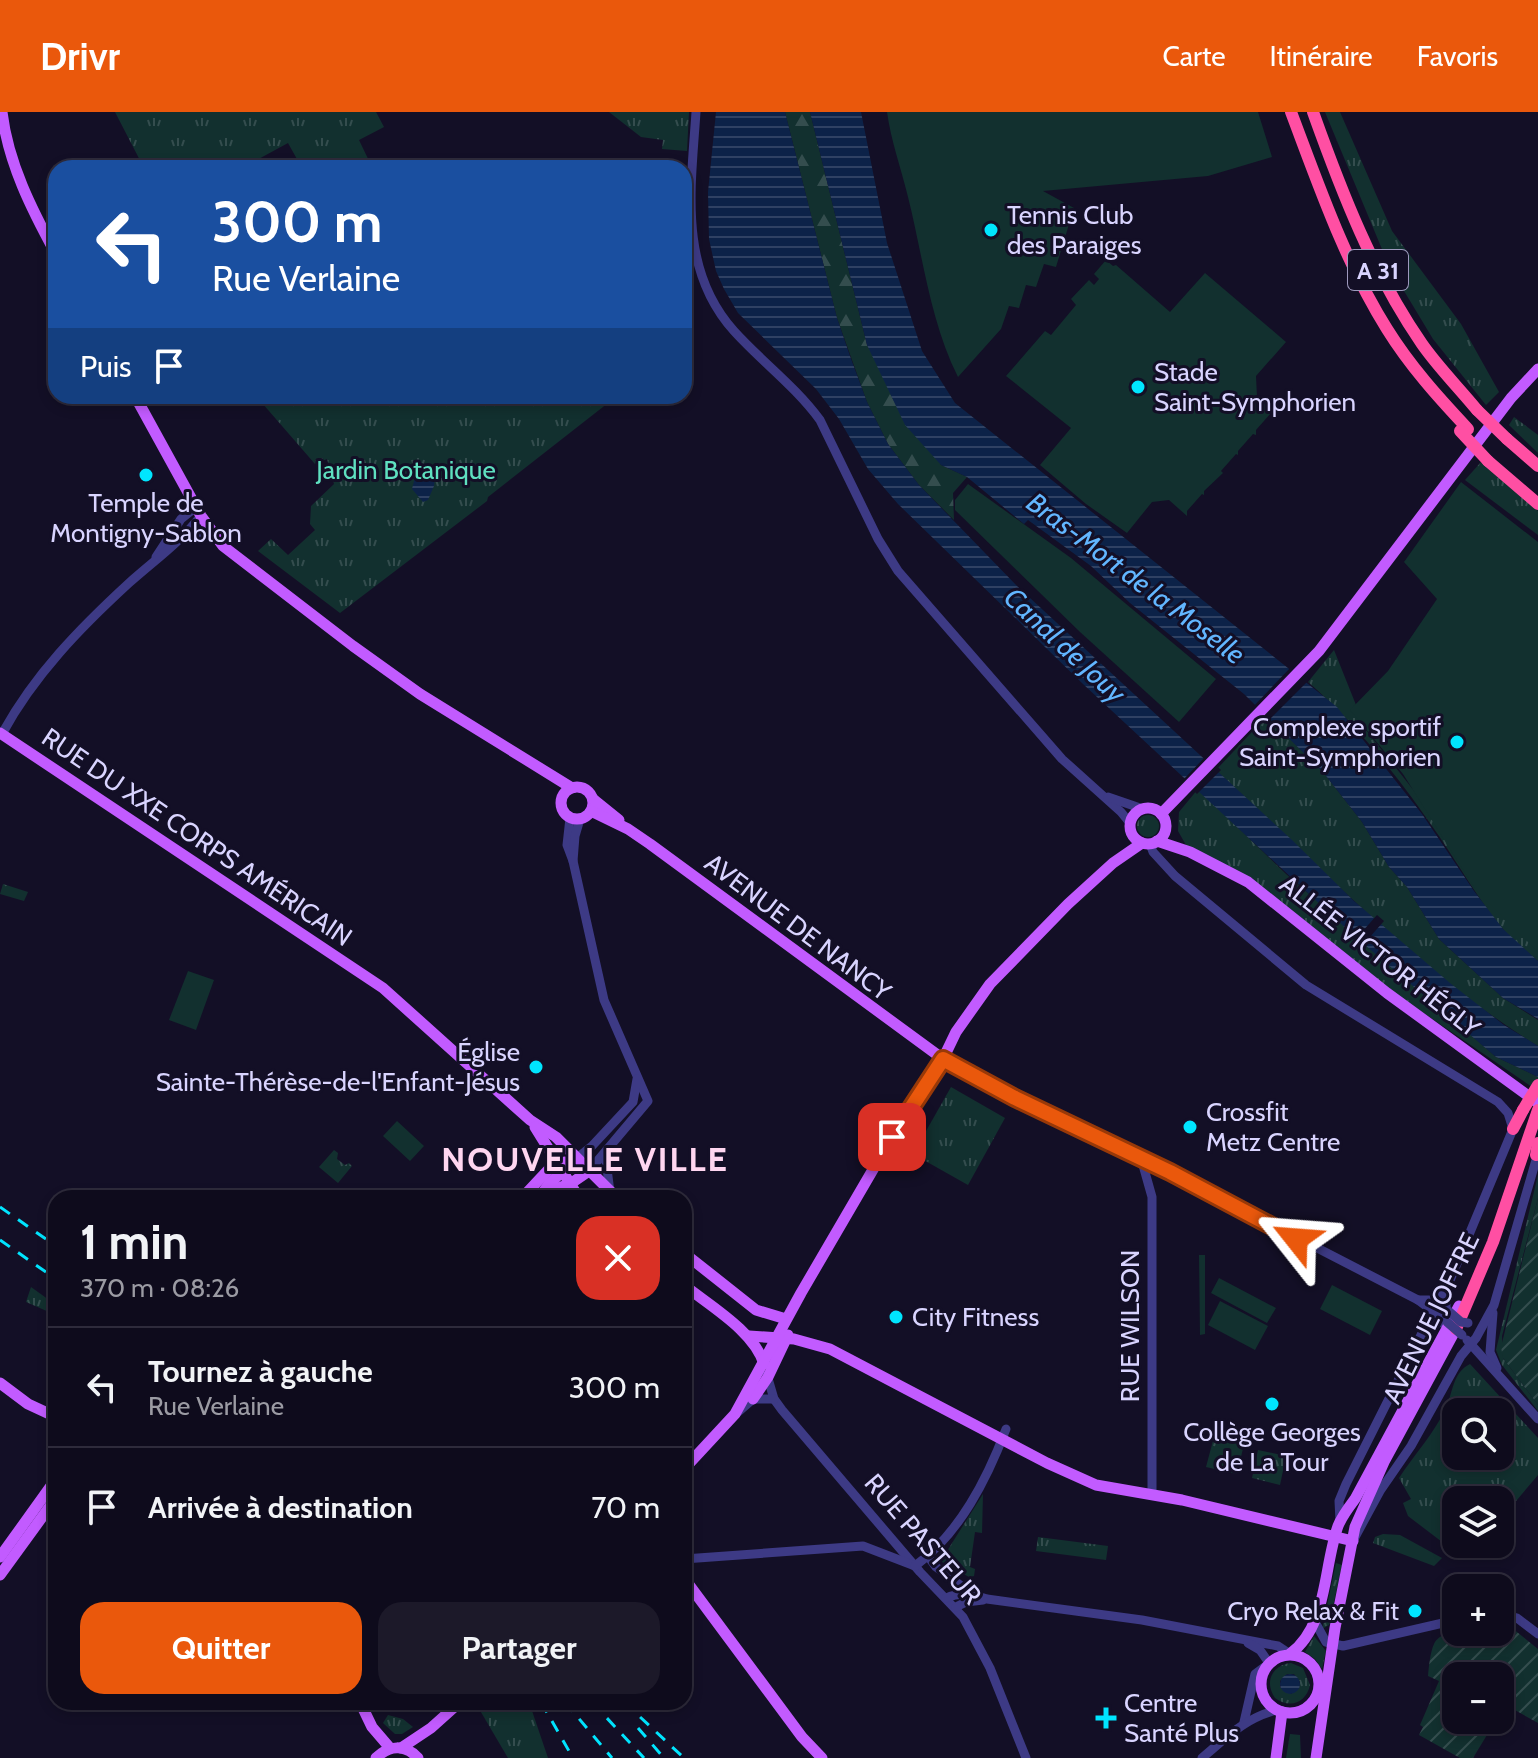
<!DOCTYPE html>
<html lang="fr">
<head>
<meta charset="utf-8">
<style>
  :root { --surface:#0e0b1c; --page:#1c1929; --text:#f1f3f6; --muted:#9b9ba3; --line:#2e2b3b; --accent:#ea580c }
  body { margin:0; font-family:Cabin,sans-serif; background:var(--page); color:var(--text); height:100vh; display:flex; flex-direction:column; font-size:30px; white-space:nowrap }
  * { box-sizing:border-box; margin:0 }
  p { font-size:26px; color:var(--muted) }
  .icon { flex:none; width:44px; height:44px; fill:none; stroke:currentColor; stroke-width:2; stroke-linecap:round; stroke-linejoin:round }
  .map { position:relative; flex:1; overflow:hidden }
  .details { position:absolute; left:48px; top:1078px; width:644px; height:520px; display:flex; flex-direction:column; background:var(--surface); border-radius:24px; box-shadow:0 4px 12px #0003,0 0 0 2px var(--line) }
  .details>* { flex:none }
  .banner { position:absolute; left:48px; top:48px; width:644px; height:244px; border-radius:24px; box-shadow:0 4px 12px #0003,0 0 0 2px var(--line); background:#1a4fa0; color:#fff; overflow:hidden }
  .buttons { position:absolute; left:1442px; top:1286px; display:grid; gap:16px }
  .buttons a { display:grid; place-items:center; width:72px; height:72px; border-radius:16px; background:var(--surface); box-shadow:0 4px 12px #0003,0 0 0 2px var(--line); font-size:40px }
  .pin { position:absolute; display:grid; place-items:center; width:68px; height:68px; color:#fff; margin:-34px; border-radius:16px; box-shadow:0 4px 12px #0006 }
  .me { position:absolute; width:88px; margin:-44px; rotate:298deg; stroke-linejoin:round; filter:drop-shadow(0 0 6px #0008) }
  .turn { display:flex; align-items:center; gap:28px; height:168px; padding:0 32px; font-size:36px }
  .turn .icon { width:104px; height:104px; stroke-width:2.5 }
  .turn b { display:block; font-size:56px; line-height:68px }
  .then { display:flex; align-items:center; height:76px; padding:0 32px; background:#0003; gap:16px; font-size:30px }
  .round { display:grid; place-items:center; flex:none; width:84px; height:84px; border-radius:24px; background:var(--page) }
  .headline { display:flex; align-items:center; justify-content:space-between; height:136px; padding:0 32px }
  h1 { font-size:48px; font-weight:700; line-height:60px }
  .action { display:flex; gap:16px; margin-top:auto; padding:16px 32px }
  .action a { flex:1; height:92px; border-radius:24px; background:var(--accent); color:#fff; font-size:32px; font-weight:700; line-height:92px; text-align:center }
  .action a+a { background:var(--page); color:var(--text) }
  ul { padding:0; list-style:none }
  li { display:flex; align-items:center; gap:24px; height:120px; padding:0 32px; border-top:2px solid var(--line) }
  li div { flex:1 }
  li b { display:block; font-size:30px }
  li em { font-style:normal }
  header { display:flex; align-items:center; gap:48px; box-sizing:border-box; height:112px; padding:0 40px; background:var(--accent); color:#fff }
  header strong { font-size:38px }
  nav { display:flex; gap:44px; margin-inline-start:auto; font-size:28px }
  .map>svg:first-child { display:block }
</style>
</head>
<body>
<header>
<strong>Drivr</strong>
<nav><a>Carte</a><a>Itinéraire</a><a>Favoris</a></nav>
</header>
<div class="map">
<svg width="1538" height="1646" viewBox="0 0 1538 1646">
  <defs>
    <pattern id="grass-tufts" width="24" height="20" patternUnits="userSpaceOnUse" patternTransform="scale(2)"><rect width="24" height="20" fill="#12302f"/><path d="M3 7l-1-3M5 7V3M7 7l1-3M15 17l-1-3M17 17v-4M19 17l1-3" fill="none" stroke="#344d4e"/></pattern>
    <pattern id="forest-firs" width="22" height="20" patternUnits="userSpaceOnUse" patternTransform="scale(2)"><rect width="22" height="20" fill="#12302f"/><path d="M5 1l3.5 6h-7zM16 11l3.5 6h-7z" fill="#344d4e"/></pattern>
    <pattern id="garden-furrows" width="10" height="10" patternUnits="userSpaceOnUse" patternTransform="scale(2)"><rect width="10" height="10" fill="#12302f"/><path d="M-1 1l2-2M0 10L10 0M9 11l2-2" fill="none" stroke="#344d4e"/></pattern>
    <pattern id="water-rules" width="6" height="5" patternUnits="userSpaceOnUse" patternTransform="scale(2)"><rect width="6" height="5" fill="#0c2248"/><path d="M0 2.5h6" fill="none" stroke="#2f4163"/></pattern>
  </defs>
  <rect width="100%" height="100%" fill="#130f26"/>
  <g fill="url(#grass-tufts)" fill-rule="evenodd">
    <polygon points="115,0 376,0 384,15 359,28 370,51 360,56 302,56 288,31 242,56 144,56"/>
    <polygon points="609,0 689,0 687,39 662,37 663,28 641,25"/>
    <polygon points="1325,0 1340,0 1392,119 1461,212 1499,280 1486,293 1433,227 1389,154"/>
    <polygon points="256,284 603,284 608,291 488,385 487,389 340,501 258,439 271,427 288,443 315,418 310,412 311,394 334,372 327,347 315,352"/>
    <polygon points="1514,305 1538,323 1538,341 1509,313"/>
    <polygon points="1481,350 1538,399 1538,423 1465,368"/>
    <path d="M 1334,538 L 1366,618 L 1426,694 L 1538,672 L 1538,849 C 1526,838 1512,828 1502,816 C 1478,787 1460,755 1439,724 C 1402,670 1359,614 1308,570 Z"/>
    <path d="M 1267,604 L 1323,660 L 1362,710 L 1389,755 L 1407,775 L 1439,827 L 1503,886 L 1538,908 L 1538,934 C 1418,860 1319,753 1216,658 Z"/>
    <polygon points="1198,677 1286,762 1496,945 1538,965 1538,979 1346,848 1248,770 1190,740 1178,719 1179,700"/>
    <circle cx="1148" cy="714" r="11"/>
    <polygon points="3,772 28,780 24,789 0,782"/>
    <polygon points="951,975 1005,1006 968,1073 913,1042"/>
    <polygon points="334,1038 338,1041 337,1047 345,1053 349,1051 352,1054 338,1071 319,1055"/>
    <polygon points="1538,1063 1538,1086 1502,1224 1503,1246 1538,1293 1538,1299 1502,1253 1496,1238"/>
    <polygon points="31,1175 56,1193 56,1203 26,1190"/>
    <path d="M 1470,1252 L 1538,1326 L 1538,1363 L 1500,1408 L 1500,1388 L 1456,1388 L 1456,1429 L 1450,1436 L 1408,1404 L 1403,1391 L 1411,1387 L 1399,1366 C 1414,1343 1435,1320 1446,1296 C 1453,1280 1453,1260 1470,1252 ZM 1456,1300 L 1500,1300 L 1500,1344 L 1456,1344 Z"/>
    <polygon points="1214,1325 1244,1332 1237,1362 1206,1355"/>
    <polygon points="1258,1338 1286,1344 1280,1373 1252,1366"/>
    <polygon points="983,1382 982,1421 975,1420 970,1455 975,1457 974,1464 969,1465 942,1450 942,1447"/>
    <polygon points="1383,1422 1400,1423 1442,1446 1434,1454 1373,1431 1375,1425"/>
    <polygon points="1038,1425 1108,1434 1106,1448 1036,1439"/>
    <polygon points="1336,1451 1342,1453 1329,1513 1322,1517"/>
    <polygon points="1314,1524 1326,1539 1322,1557 1315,1547 1305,1540"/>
    <path d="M 1291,1551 L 1303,1556 L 1310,1573 C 1306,1591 1290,1597 1275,1586 C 1264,1570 1272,1553 1291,1551 ZM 1287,1562 L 1294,1562 L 1300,1570 L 1299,1576 L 1291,1582 L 1280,1575 L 1280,1569 Z"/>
    <polygon points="483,1590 529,1590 548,1646 508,1646 478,1595"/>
    <polygon points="388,1603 403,1607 413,1615 402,1622 395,1622 383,1611"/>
    <polygon points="1290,1622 1300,1623 1301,1646 1286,1646"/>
  </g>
  <polygon fill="url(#forest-firs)" points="785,0 810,0 867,233 941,353 967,365 953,381 954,408 919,373 888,332 867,290 837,206"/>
  <g fill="url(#garden-furrows)">
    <polygon points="1538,1086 1538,1293 1503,1246 1501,1235"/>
    <path d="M 1500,1509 L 1507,1512 L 1538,1537 L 1538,1611 L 1513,1597 L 1500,1593 L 1500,1564 L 1456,1564 L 1456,1608 L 1496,1608 L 1473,1646 L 1460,1646 L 1419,1623 L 1423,1615 L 1420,1613 L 1439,1569 L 1428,1564 C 1429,1554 1430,1541 1434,1532 C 1443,1513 1483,1520 1500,1520 Z"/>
  </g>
  <g fill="#12302f">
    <path d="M 887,0 L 1258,0 L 1272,45 L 1208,64 L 1043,79 L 1074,96 L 1056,155 L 1044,152 L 1036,175 L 1026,173 L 1019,196 L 1009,194 L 1001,217 L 958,265 C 930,209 923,145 908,85 C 901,56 891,29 887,0 Z"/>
    <polygon points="1106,148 1113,154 1116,153 1170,200 1205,161 1286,230 1256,264 1257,285 1275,301 1271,301 1256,318 1256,323 1253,322 1238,339 1238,343 1236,342 1221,359 1223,361 1204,379 1204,383 1202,382 1187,399 1187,404 1169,388 1152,390 1127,421 1086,392 1040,353 1071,316 1006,264 1045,219 1051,223 1076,193 1071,187 1089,168 1094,173 1099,167 1094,162"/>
    <polygon points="1461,370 1538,430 1538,840 1475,777 1403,662 1350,598 1388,559 1437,487 1404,450"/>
    <polygon points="968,372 1071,446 1216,567 1179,610 1080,520 955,398 955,388"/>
    <polygon points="188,859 214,868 196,918 169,908"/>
    <polygon points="397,1009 424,1034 410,1049 383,1024"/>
    <polygon points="1199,1143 1205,1143 1205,1222 1200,1223"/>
    <polygon points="1219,1166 1276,1196 1267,1211 1211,1181"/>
    <polygon points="1332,1173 1382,1199 1370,1223 1320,1197"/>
    <polygon points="1220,1189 1268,1214 1255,1238 1208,1213"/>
  </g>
  <g fill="url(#water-rules)">
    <polygon points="716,0 785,0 837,206 850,244 867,290 888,332 919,373 1017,474 1292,728 1354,789 1450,871 1504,913 1538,934 1538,965 1496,945 1352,822 1083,572 898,392 868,357 839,307 816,277 738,201 724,177 716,159 709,127 708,80"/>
    <polygon points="810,0 861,0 887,131 922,239 955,291 1337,595 1422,702 1474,779 1503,817 1538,849 1538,907 1503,886 1439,827 1407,775 1389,755 1362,710 1323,660 1244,582 1130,491 1091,454 1028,408 1024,412 967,365 941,353 905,313 867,233"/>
    <polygon points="425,356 432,358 435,364 434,374 428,388 423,390 412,377 415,365"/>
    <circle cx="1290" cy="1572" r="10"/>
  </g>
  <g fill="#130f26">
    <polygon points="1292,554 1310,567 1267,610 1252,596"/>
    <polygon points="1206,644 1221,658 1197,682 1183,668"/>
    <polygon points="1377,803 1384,809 1361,835 1354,829"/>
  </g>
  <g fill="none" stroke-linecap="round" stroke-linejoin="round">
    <g stroke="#3d3a85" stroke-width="9">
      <path d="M 696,0 C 691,76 678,157 734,219 C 762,250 795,274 820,308 L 878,427 L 898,459 L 1062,647 L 1121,700 L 1130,711"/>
      <polyline points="185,425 212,422"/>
      <polyline points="156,445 181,407 196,395"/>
      <path d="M 2,622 C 34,563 80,516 129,471 C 156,447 178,432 201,404"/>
      <polyline points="1108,685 1143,697"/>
      <polyline points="570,706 567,733 573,749 604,888 648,989 589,1059"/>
      <polyline points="1150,732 1153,740 1175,764 1306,873 1498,990 1508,1001 1513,1017 1446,1178 1446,1197"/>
      <polyline points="573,749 575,724 580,707"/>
      <polyline points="943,947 1015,986 1170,1060 1418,1188 1447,1210"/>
      <polyline points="605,1041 610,1080"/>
      <polyline points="577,1046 592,1034 633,990 637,967"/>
      <polyline points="1141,1046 1152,1085 1152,1383"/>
      <polyline points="1418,1188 1434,1188 1446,1178"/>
      <polyline points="1493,1201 1490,1240 1497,1256"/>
      <polyline points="1467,1228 1538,1307"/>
      <polyline points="767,1263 774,1287 782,1298 920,1460 963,1505 990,1556 1026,1646"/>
      <polyline points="738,1300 753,1287 774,1287"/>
      <path d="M 1340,1409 L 1339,1389 L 1346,1372 L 1421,1223 C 1427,1212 1435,1211 1447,1210"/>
      <polyline points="1354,1427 1380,1379 1411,1334 1461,1244 1476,1226 1494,1193 1538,1041"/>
      <polyline points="928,1444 936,1455 971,1481"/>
      <polyline points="684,1447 863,1434 915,1454"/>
      <path d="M 915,1454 C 960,1421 987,1367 1006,1317"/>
      <path d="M 946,1486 C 961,1479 972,1482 987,1487 L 1142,1508 L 1278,1534 L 1290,1542"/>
      <polyline points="956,1495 966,1490 983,1488"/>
      <polyline points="1500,1501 1517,1506 1538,1522"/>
      <polyline points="1315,1510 1326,1530 1343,1534 1456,1508"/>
      <polyline points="1248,1531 1260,1538 1269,1551"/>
      <polyline points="1244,1610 1255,1562 1267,1553"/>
      <path d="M 1202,1646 C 1227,1625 1245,1606 1277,1598"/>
    </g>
    <g stroke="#c25bff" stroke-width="11">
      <path d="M 2,0 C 8,51 32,98 56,142"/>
      <polyline points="135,284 201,404 223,434 353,534 420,582 572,676"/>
      <polyline points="0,621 383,876 530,1008 556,1025 617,1086"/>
      <circle cx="577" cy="691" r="16"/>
      <polyline points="593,687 619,708"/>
      <circle cx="1148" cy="714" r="18"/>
      <polyline points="591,699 628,717 650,732 943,947"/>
      <polyline points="1161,702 1319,539 1511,286 1538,257"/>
      <polyline points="1157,729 1190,740 1248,770 1387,881 1538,991"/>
      <polyline points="535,1015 579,1086"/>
      <polyline points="544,1081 570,1072 589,1059"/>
      <polyline points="522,1086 551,1055 565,1050"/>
      <polyline points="539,1086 549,1072 567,1055"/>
      <polyline points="684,1141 756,1198 786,1207"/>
      <path d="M 684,1173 C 710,1194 754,1219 764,1252"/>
      <polyline points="749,1224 794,1227 830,1237 1047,1351 1096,1373 1182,1388 1353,1429"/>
      <polyline points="0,1271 28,1292 56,1305"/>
      <polyline points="753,1287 768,1265 788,1223"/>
      <polyline points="684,1357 735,1302 801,1181 892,1025 943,947 956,920 990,872 1068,792 1113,751 1142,731"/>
      <polyline points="0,1445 56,1367"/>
      <polyline points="0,1463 56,1386"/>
      <polyline points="684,1466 802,1625 822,1646"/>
      <path d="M 1290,1542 C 1328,1514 1323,1456 1338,1414 C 1342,1404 1349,1395 1355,1387 L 1459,1194"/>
      <circle cx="1290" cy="1572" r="29"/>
      <polyline points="360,1590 372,1615 390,1636"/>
      <polyline points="401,1636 431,1616 460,1590"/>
      <path d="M 376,1646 C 389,1633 405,1632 418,1646"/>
      <polyline points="1276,1646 1282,1600"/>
      <polyline points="1316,1646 1335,1516 1355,1415 1384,1350 1456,1217"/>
    </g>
    <g stroke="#ff4fa3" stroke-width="12">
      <path d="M 1291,0 C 1319,74 1345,150 1387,217 C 1410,254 1438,285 1468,317"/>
      <path d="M 1313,0 C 1342,81 1373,161 1422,232 C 1438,255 1459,276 1477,298"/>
      <polyline points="1507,327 1538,354"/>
      <polyline points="1488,349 1538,392"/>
      <polyline points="1513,1017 1523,998"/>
      <polyline points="1536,1043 1538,1031"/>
      <polyline points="1456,1217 1493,1130 1538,998"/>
    </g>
    <g stroke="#00e5ff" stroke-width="3" stroke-dasharray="12 10" stroke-linecap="butt">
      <polyline points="0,1095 56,1134"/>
      <polyline points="0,1128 56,1167"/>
      <polyline points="541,1590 573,1646"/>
      <polyline points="565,1590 612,1646"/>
      <polyline points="592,1590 644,1646"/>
      <polyline points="624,1590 684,1646"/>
      <polyline points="638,1616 664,1646"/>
    </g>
    <g stroke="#3d3a85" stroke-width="9">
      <polyline points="1446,1197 1461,1210 1468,1211"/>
      <polyline points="1447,1210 1462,1223"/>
    </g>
    <g stroke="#ff4fa3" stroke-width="12">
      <polyline points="1477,298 1507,327"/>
      <polyline points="1460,319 1488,349"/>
      <polyline points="1523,998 1538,973"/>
    </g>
  </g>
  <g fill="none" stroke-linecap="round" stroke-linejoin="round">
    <g stroke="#983908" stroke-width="20">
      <polyline id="route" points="892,1025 943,947 1015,986 1170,1060 1296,1127"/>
    </g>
    <use href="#route" stroke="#ea580c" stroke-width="14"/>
  </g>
  <g fill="#00e5ff" stroke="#130f26" stroke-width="3">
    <circle cx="991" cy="118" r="8"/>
    <circle cx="1138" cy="275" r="8"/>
    <circle cx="146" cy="363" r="8"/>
    <circle cx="1457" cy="630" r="8"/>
    <circle cx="536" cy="955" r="8"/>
    <circle cx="1190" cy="1015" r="8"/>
    <circle cx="896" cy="1205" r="8"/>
    <circle cx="1272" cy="1292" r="8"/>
    <circle cx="1415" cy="1499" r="8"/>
    <path d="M1102 1594h8v8h8v8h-8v8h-8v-8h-8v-8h8z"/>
  </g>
  <g text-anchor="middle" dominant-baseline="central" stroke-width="6" stroke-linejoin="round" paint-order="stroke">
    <rect fill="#130f26" stroke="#9e99be" stroke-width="2" x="1348" y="138" width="60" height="40" rx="6"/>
    <g font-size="24" font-weight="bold" fill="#d9d4ff">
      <text x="1378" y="158">A 31</text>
    </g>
    <g font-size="26" fill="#d9d4ff" stroke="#130f26" text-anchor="start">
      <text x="1007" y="103">Tennis Club<tspan x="1007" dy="30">des Paraiges</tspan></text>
      <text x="1154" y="260">Stade<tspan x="1154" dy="30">Saint-Symphorien</tspan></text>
      <text x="146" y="391" text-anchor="middle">Temple de<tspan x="146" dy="30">Montigny-Sablon</tspan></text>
      <text x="1441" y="615" text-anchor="end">Complexe sportif<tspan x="1441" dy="30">Saint-Symphorien</tspan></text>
      <text x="520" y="940" text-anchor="end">Église<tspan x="520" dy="30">Sainte-Thérèse-de-l'Enfant-Jésus</tspan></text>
      <text x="1206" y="1000">Crossfit<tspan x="1206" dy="30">Metz Centre</tspan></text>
      <text x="912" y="1205">City Fitness</text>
      <text x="1272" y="1320" text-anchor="middle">Collège Georges<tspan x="1272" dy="30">de La Tour</tspan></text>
      <text x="1399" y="1499" text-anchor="end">Cryo Relax &amp; Fit</text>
      <text x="1124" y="1591">Centre<tspan x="1124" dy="30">Santé Plus</tspan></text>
    </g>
    <g font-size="26" fill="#5fe0c0" stroke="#130f26">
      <text x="406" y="358">Jardin Botanique</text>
    </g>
    <g font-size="26" fill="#d9d4ff" stroke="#130f26">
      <text transform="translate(197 725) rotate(34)">RUE DU XXE CORPS AMÉRICAIN</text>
      <text transform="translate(798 815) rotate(37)">AVENUE DE NANCY</text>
      <text transform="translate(1380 844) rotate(38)">ALLÉE VICTOR HÉGLY</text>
      <text transform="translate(1431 1206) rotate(-64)">AVENUE JOFFRE</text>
      <text transform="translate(1130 1214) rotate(-90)">RUE WILSON</text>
      <text transform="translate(923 1427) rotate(49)">RUE PASTEUR</text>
    </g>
    <g font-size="28" font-style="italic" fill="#62b6ff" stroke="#130f26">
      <text transform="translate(1136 466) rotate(37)">Bras-Mort de la Moselle</text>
      <text transform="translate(1065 533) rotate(43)">Canal de Jouy</text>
    </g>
    <g font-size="34" font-weight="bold" letter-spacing="2" fill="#ffd6f0" stroke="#130f26">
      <text x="585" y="1047">NOUVELLE VILLE</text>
    </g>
  </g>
</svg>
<div class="buttons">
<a><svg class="icon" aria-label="search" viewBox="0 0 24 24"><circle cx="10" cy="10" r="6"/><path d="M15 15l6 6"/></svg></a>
<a><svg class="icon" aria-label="layers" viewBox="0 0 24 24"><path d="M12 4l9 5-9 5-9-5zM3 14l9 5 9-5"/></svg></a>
<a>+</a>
<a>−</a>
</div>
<div class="pin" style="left:892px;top:1025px;background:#d93025"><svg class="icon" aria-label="arrive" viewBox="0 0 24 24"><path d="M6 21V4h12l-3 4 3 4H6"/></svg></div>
<svg class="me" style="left:1296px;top:1127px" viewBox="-20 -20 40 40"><path d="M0-17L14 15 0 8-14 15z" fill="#ea580c" stroke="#fff" stroke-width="4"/></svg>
<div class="banner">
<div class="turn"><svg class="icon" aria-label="left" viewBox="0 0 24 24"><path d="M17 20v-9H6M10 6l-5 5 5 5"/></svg><div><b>300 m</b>Rue Verlaine</div></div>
<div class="then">Puis<svg class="icon" aria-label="arrive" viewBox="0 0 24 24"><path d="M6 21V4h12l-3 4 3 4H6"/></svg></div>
</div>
<section class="details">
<div class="headline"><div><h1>1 min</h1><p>370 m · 08:26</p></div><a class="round" style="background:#d93025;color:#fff"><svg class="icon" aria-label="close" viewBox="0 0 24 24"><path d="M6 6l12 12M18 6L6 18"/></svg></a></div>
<ul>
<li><svg class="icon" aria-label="left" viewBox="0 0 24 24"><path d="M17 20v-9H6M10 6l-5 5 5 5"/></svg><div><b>Tournez à gauche</b><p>Rue Verlaine</p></div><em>300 m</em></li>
<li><svg class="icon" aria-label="arrive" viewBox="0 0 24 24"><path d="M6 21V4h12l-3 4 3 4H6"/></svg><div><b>Arrivée à destination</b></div><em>70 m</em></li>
</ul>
<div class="action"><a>Quitter</a><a>Partager</a></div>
</section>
</div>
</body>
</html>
